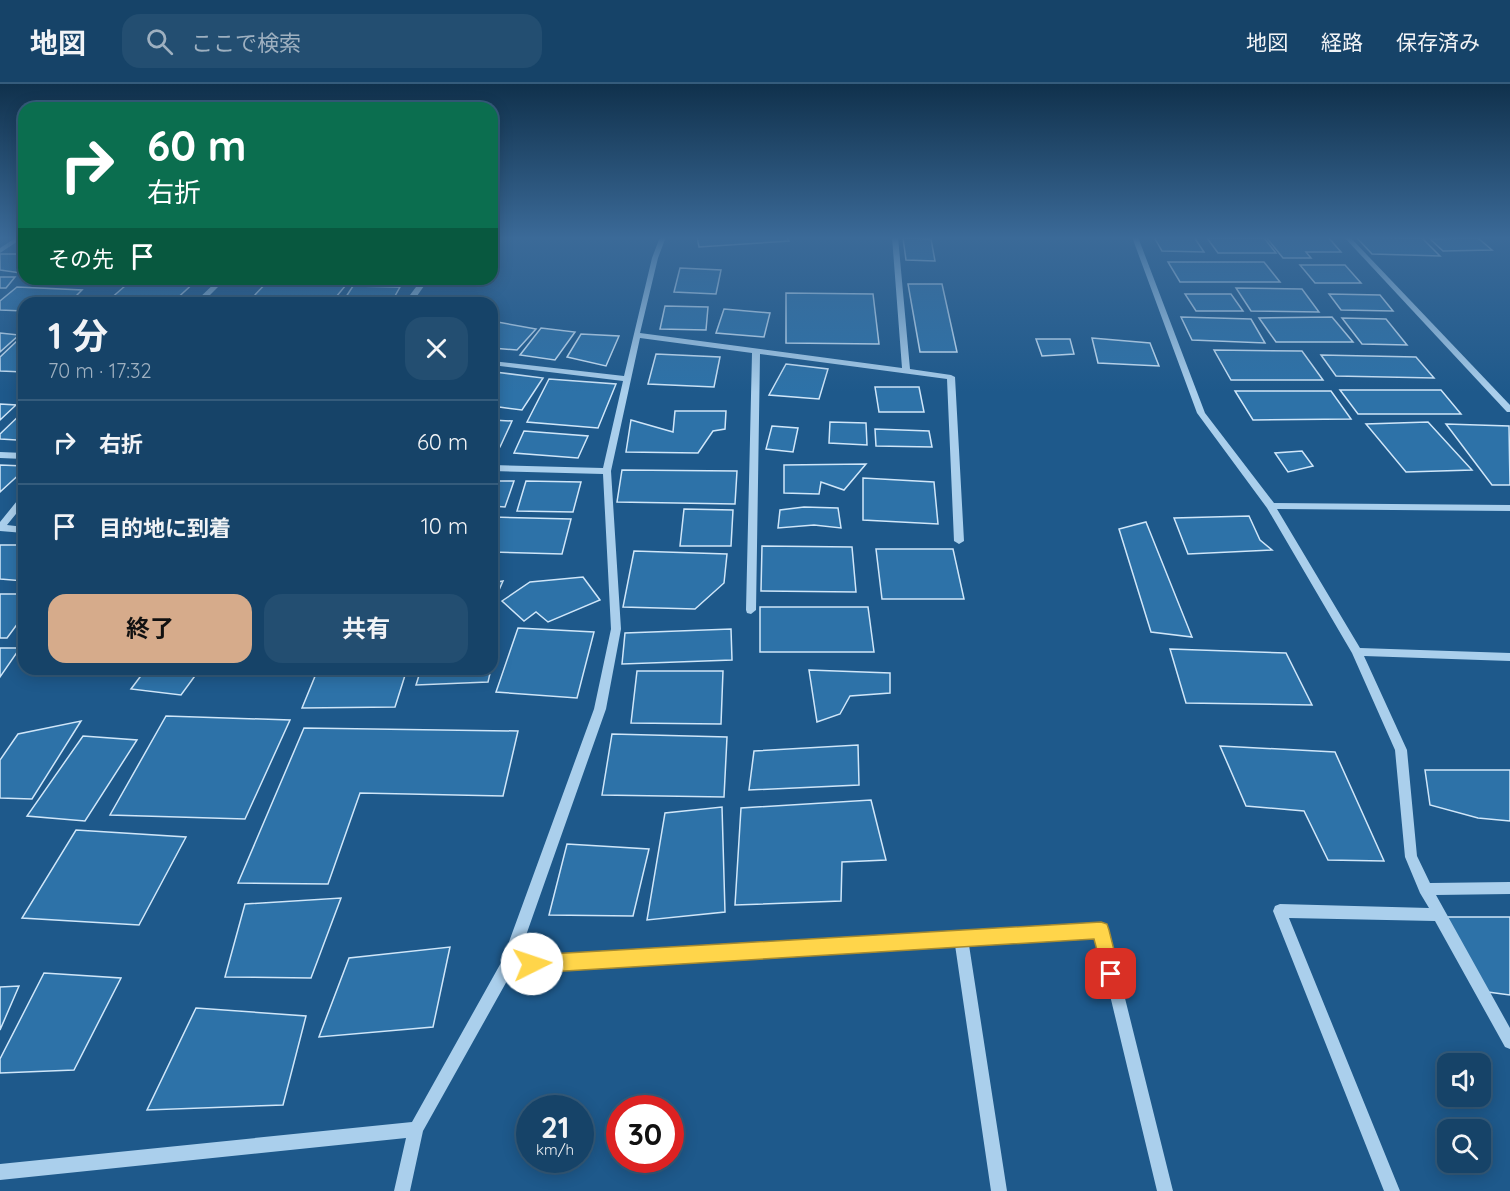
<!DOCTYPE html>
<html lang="ja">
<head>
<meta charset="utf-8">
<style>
  :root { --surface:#164368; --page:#234e71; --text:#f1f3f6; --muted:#9eb0c0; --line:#355c7c; --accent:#d6ab8b }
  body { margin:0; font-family:Quicksand,"Noto Sans JP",sans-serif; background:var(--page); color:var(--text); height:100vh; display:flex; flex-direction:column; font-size:22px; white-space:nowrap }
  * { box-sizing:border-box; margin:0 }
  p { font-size:20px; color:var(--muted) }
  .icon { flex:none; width:33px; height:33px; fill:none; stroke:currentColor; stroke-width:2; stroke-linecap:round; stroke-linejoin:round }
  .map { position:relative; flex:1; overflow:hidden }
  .details { position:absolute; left:18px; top:213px; width:480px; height:378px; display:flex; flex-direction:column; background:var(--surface); border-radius:18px; box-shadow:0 3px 15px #0003,0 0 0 2px var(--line) }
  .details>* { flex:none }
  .banner { position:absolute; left:18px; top:18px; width:480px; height:183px; border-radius:18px; box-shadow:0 3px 15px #0003,0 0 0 2px var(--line); background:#0b6e4f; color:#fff; overflow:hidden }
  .controls { position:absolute; left:1437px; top:969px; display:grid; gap:12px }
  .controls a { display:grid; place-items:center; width:54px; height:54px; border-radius:12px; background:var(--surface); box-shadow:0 3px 15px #0003,0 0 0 2px var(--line); font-size:30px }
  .speed { position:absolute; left:516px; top:1011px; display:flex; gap:12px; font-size:30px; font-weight:700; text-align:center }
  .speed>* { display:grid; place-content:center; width:78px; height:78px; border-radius:50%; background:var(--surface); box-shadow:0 3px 15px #0003,0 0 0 2px var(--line); line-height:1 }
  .speed small { font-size:15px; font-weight:400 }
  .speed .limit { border:9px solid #d22; background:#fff; color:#111 }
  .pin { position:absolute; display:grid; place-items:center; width:51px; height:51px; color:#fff; margin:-26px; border-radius:12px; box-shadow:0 3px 9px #0006 }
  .me { position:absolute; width:66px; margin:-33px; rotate:86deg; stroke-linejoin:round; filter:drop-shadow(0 0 4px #0008) }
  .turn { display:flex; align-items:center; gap:21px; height:126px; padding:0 30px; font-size:27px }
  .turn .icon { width:78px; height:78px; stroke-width:2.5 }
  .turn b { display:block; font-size:42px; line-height:51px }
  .then { display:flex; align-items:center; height:57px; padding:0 30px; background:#0003; gap:12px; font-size:22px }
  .round { display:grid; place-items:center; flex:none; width:63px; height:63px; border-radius:18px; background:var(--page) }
  .overview { display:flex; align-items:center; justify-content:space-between; height:102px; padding:0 30px }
  h1 { font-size:36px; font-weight:700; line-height:45px }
  .primary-button { display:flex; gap:12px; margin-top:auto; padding:12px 30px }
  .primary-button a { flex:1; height:69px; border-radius:18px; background:var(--accent); color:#111; font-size:24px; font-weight:700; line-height:69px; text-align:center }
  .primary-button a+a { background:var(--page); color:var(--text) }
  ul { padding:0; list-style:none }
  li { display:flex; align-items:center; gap:18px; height:84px; padding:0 30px; border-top:2px solid var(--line) }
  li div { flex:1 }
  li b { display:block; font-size:22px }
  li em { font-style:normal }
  header { display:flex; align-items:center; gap:36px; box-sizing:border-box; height:84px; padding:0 30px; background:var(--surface); border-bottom:2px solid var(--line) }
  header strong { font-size:28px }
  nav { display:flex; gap:33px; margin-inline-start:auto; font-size:21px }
  .search { width:420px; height:54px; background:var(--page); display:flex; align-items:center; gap:15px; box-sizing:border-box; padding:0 21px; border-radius:18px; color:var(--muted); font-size:22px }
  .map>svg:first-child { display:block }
</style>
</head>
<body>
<header>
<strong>地図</strong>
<div class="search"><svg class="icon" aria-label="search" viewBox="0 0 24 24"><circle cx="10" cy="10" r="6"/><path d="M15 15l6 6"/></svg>ここで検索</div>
<nav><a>地図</a><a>経路</a><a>保存済み</a></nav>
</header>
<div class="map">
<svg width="1510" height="1107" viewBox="0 0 1510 1107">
  <rect width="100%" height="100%" fill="#1e598b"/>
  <g fill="#2d72a8" stroke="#cfe6f9" stroke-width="1.5">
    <polygon points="697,153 787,153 789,157 699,163"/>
    <polygon points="1154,153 1194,153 1204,168 1162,167"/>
    <polygon points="1266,153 1328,153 1341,168 1306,168 1311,174 1283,174"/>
    <polygon points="1356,153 1422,154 1440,172 1372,170"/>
    <polygon points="903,154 931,155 935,177 906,176"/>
    <polygon points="1207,154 1264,154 1276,169 1218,169"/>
    <polygon points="1478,154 1492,166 1443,167 1430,155"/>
    <polygon points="0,170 24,170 24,188 21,189 0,186"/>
    <polygon points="1168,178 1264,178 1280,198 1180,198"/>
    <polygon points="1300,181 1345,181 1361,199 1315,199"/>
    <polygon points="680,184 721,186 716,210 674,208"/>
    <polygon points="0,193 15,193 6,204 0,204"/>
    <polygon points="133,195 198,195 172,219 109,216"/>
    <polygon points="269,196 346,201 331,219 279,219 283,215 253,213"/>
    <polygon points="908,200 942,200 957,268 920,268"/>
    <polygon points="353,202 400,203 391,219 342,219"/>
    <polygon points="17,203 82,206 69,219 24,219 24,227 0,226 0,217"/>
    <polygon points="1236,204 1302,205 1319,228 1251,227"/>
    <polygon points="786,209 873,210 879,260 786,259"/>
    <polygon points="1185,210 1231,210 1243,227 1196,227"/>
    <polygon points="1329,210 1380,211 1393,227 1341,226"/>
    <polygon points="665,222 708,223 706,246 660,245"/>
    <polygon points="724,225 770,229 764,253 716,249"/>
    <polygon points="1181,233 1251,235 1265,259 1192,256"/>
    <polygon points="1332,233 1353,258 1276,258 1259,234"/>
    <polygon points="1342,234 1386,235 1407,261 1362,260"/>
    <polygon points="492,237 536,245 517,266 492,264"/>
    <polygon points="541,244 575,248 555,276 520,271"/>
    <polygon points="0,249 19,251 0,268"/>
    <polygon points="581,250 619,252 606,282 567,273"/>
    <polygon points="1092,254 1150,259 1159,282 1098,279"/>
    <polygon points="1036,255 1070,255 1074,270 1042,272"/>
    <polygon points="18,256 24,256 24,288 0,287 0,273"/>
    <polygon points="1214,266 1302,267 1323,296 1231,296"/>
    <polygon points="656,270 720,273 714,303 648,300"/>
    <polygon points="1321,271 1416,273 1434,294 1336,292"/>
    <polygon points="786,280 828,285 819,315 769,311"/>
    <polygon points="495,288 543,294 522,326 492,322 492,293"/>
    <polygon points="549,295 616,300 598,344 527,338"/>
    <polygon points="875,303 919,303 924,328 879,328"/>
    <polygon points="1340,306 1441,306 1461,330 1358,330"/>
    <polygon points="1235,307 1331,307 1351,335 1253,336"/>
    <polygon points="0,320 16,321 0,336"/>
    <polygon points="24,327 24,352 17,356 0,355 0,350"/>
    <polygon points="675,327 726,327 725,345 713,347 698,369 626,368 631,336 673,348"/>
    <polygon points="492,336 512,337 500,363 492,362"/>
    <polygon points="830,338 866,339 867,361 829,359"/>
    <polygon points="1428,338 1472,386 1406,388 1366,340"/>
    <polygon points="1446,340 1509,342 1510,401 1492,401"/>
    <polygon points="772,342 798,344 793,368 766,365"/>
    <polygon points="875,345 929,347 932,363 876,362"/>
    <polygon points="524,347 588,352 578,374 514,369"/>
    <polygon points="1302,367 1313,382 1288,388 1275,369"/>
    <polygon points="866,380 844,406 821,398 819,410 784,409 784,381"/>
    <polygon points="0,381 24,382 24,386 0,408"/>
    <polygon points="622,386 737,387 735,420 617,418"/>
    <polygon points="863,394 934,398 938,440 863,436"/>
    <polygon points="492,397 514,397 505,423 492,422"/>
    <polygon points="526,397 581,398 573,428 517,427"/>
    <polygon points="804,423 838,424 841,444 814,441 778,444 780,426"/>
    <polygon points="684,425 733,426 731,462 680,462"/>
    <polygon points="1249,432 1260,456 1272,466 1188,470 1174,434"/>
    <polygon points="492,433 571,435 562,470 492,468"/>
    <polygon points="1146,438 1192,553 1151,548 1119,445"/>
    <polygon points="0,461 24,461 24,497 0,495"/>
    <polygon points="762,462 852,463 856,508 761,507"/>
    <polygon points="876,465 953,465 964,515 882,515"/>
    <polygon points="634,467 727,470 724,499 695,525 623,523"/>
    <polygon points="583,493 600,516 548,538 536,528 524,537 502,517 530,498"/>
    <polygon points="503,497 492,522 492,499"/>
    <polygon points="0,510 24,510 24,531 7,554 0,554"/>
    <polygon points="760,523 868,523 874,568 760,568"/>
    <polygon points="518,544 594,548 577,614 496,608"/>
    <polygon points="731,545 732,576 622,580 625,549"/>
    <polygon points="0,564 20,564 0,593"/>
    <polygon points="1170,565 1286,569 1312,621 1186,619"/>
    <polygon points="146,585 200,585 181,611 131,605"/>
    <polygon points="318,585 407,585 395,623 302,624"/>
    <polygon points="421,585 491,585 488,598 416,601"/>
    <polygon points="809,586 890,589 890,609 850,612 840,630 817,638"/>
    <polygon points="637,587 723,587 721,640 631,639"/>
    <polygon points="166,632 290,636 245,735 110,731"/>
    <polygon points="81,637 32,715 0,714 0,676 18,650"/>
    <polygon points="304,644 518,647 503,712 360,709 328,800 238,799"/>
    <polygon points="612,650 727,653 724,713 602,711"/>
    <polygon points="83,652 137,656 85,737 27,732"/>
    <polygon points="858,661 859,701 749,706 754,667"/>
    <polygon points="1220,662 1335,668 1384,777 1328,776 1304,727 1246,722"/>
    <polygon points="1425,686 1510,686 1510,737 1478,734 1430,721"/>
    <polygon points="871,716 886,776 842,778 841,817 735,821 741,724"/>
    <polygon points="722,723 725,828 647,836 665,729"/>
    <polygon points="76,746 186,753 139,841 22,834"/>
    <polygon points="567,760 649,765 633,832 549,831"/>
    <polygon points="341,814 311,894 225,893 245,820"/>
    <polygon points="1446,833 1510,833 1510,911 1488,908"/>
    <polygon points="450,863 433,943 319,953 349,874"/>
    <polygon points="44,889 121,894 74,986 0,989 0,975"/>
    <polygon points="19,902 0,946 0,903"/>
    <polygon points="196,924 306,932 283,1021 147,1026"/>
  </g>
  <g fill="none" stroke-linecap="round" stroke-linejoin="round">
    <g fill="#aacfec" fill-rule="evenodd">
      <polygon points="17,153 24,153 0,169 0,164"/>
      <polygon points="660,153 666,153 658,174 640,249 902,284 892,153 898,153 910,285 951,291 955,293 964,457 959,460 954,457 947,295 760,270 756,526 751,530 747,529 746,526 752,269 640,254 611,387 621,545 606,625 518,874 1101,839 1106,841 1108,846 1173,1107 1157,1107 1096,853 969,861 1007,1107 991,1107 955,861 512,888 423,1047 410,1107 394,1107 406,1054 0,1096 0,1080 412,1038 502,877 594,625 611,545 603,390 492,387 492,381 603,384 623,297 492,281 492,277 624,292 652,174"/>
      <polygon points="1132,153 1138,153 1205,329 1274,419 1510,421 1510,427 1277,425 1360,564 1510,569 1510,577 1364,572 1407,666 1417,772 1430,799 1510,798 1510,810 1436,811 1510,944 1510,965 1505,963 1435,837 1289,834 1400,1107 1384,1107 1273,827 1275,822 1280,820 1429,824 1420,809 1405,773 1395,666 1352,569 1267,424 1197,329"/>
      <polygon points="1344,153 1350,153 1510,321 1510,328 1507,328"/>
      <polygon points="219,195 226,195 202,219 194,219"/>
      <polygon points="422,195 429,195 412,219 404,219"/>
      <polygon points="0,368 24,369 24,375 0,374"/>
      <polygon points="24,411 24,420 7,441 24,443 24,449 0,447 0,438 21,412"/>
    </g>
  </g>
  <linearGradient id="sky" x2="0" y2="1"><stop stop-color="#10314c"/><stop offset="0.5" stop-color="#3b6a98"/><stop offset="1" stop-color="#3b6a98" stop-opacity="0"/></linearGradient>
  <rect width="1510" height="308" fill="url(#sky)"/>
  <polygon fill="#ffd54a" stroke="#a68a30" stroke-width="1.5" points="1101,838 1107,840 1109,846 1120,890 1118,896 1111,899 1105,896 1094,855 532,889 526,886 523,880 526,874 532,871"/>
</svg>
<div class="controls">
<a><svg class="icon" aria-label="sound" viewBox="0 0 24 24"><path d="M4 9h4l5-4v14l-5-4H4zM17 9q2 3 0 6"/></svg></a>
<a><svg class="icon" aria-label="search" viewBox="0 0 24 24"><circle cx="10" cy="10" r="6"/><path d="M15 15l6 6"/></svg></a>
</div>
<div class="speed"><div>21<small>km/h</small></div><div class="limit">30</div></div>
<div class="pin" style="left:1111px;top:890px;background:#d93025"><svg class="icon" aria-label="arrive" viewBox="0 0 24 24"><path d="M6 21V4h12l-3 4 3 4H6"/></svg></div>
<svg class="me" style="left:532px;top:880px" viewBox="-20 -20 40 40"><circle r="19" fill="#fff"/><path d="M0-13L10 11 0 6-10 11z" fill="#ffd54a"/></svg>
<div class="banner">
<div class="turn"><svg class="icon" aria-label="right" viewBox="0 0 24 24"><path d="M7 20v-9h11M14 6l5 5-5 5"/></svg><div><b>60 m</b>右折</div></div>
<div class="then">その先<svg class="icon" aria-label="arrive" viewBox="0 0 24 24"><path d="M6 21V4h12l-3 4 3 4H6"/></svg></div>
</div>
<section class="details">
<div class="overview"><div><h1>1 分</h1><p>70 m · 17:32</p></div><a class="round"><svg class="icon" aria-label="close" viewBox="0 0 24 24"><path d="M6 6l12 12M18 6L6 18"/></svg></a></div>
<ul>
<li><svg class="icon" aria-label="right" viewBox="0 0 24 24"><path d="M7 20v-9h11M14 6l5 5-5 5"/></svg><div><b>右折</b></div><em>60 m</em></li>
<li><svg class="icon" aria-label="arrive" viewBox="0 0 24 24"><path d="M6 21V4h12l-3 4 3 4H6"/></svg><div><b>目的地に到着</b></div><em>10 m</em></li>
</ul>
<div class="primary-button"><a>終了</a><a>共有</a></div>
</section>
</div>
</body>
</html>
